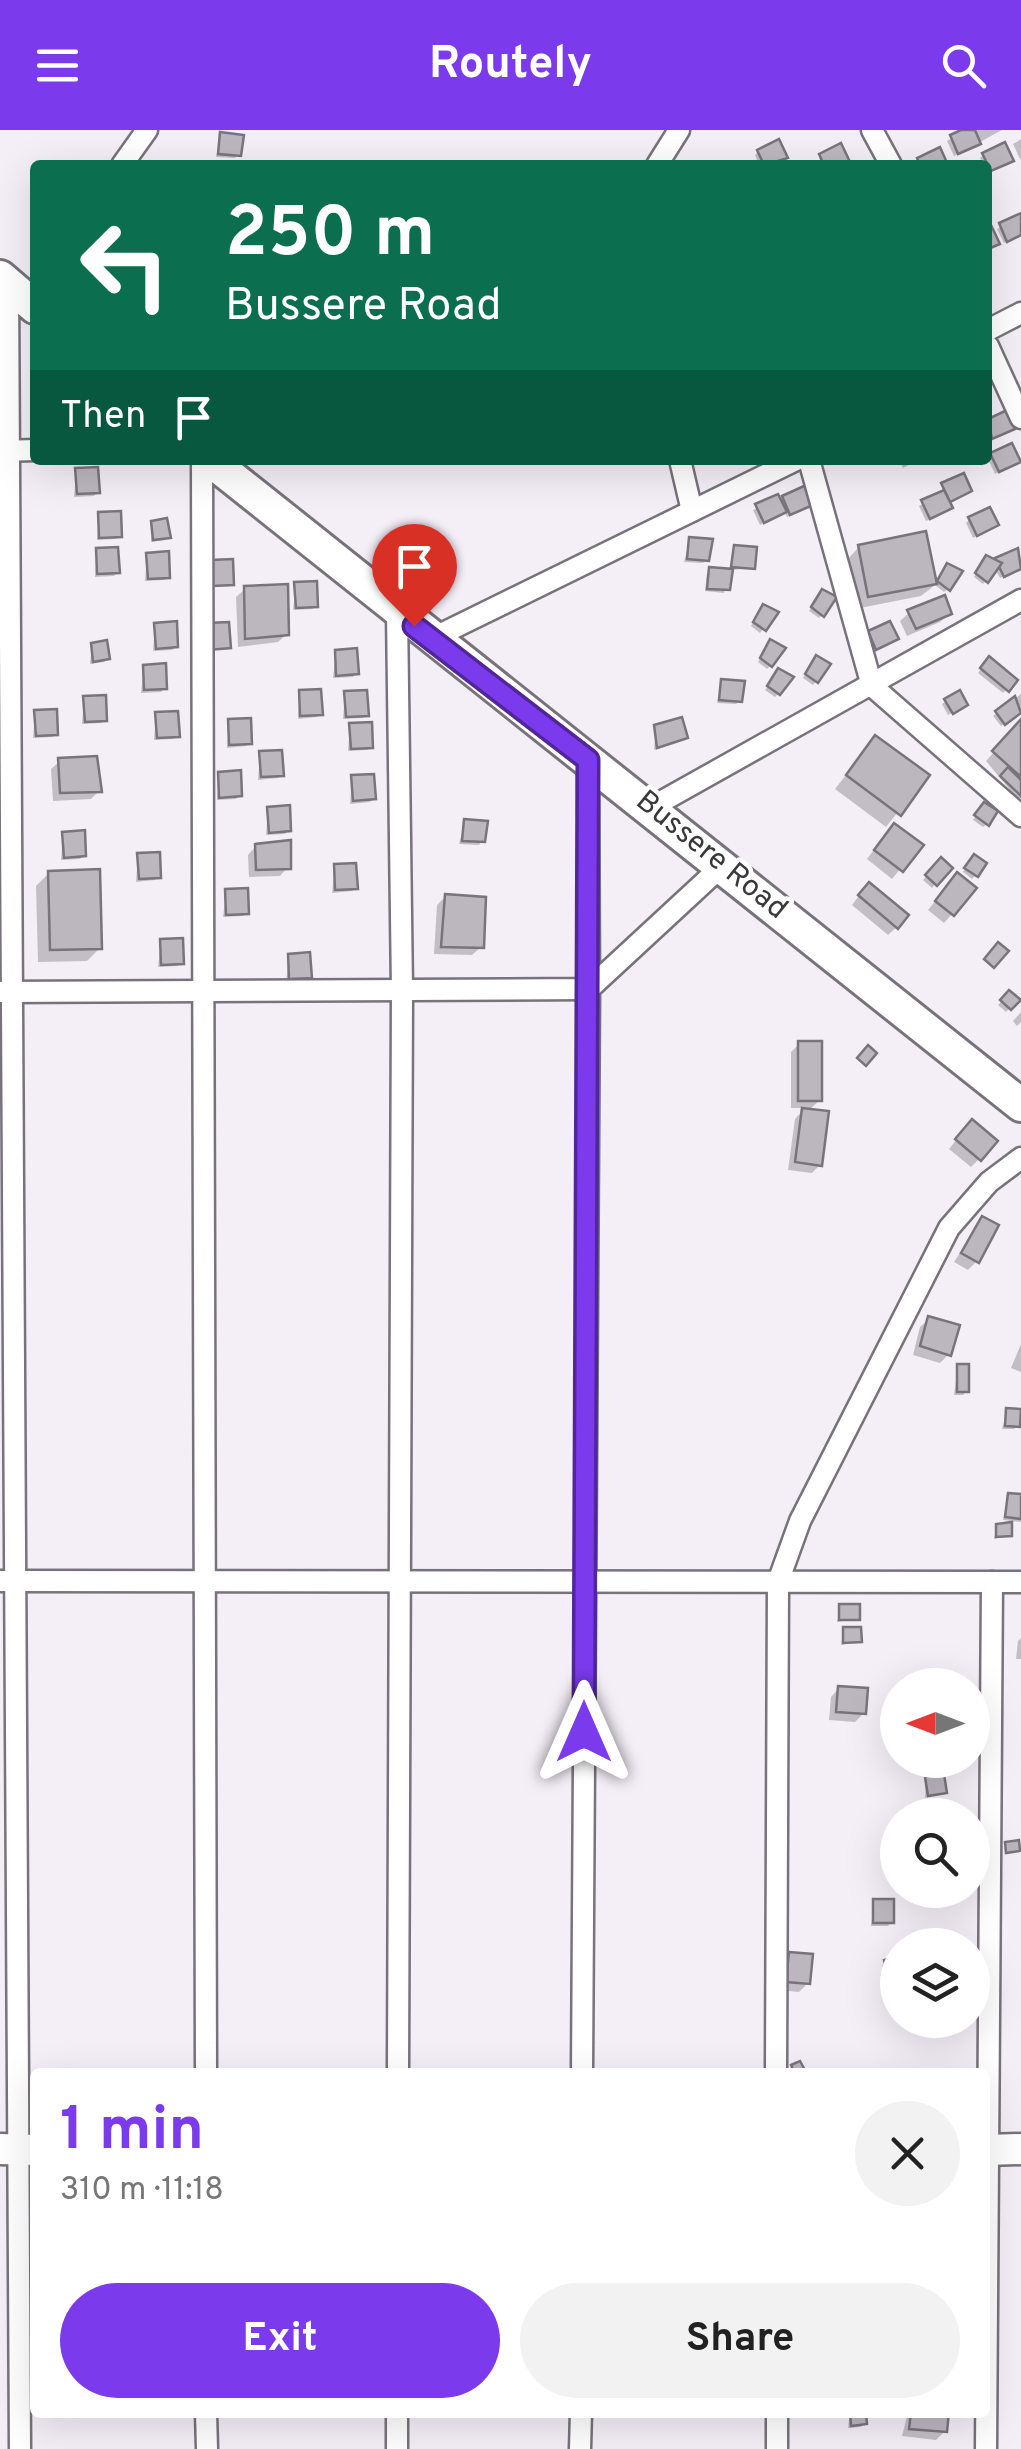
<!DOCTYPE html>
<html lang="en">
<head>
<meta charset="utf-8">
<style>
  :root { --surface:#fff; --page:#f2f2f2; --text:#222; --muted:#767676; --accent:#7c3aed }
  body { margin:0; font-family:Overpass,sans-serif; background:var(--page); color:var(--text); height:100vh; display:flex; flex-direction:column; font-size:38px; white-space:nowrap }
  * { box-sizing:border-box; margin:0 }
  p { font-size:32px; color:var(--muted) }
  .icon { flex:none; width:55px; height:55px; fill:none; stroke:currentColor; stroke-width:2; stroke-linecap:round; stroke-linejoin:round }
  .map { position:relative; flex:1; overflow:hidden }
  .sheet { position:absolute; left:30px; top:1938px; width:960px; height:350px; display:flex; flex-direction:column; background:var(--surface); border-radius:10px; box-shadow:0 10px 40px #0002 }
  .sheet>* { flex:none }
  .top-card { position:absolute; left:30px; top:30px; width:962px; height:305px; border-radius:10px; box-shadow:0 10px 40px #0002; background:#0b6e4f; color:#fff; overflow:hidden }
  .needle { width:65px; rotate:270deg }
  .buttons { position:absolute; left:880px; top:1538px; display:grid; gap:20px }
  .buttons a { display:grid; place-items:center; width:110px; height:110px; border-radius:50%; background:var(--surface); box-shadow:0 10px 40px #0002; font-size:50px }
  .pin { position:absolute; display:grid; place-items:center; width:85px; height:85px; color:#fff; margin:-102px -42px; border-radius:50% 50% 50% 0; rotate:-45deg; box-shadow:0 0 10px #0007 }
  .pin .icon { rotate:45deg }
  .me { position:absolute; width:110px; margin:-55px; rotate:0deg; stroke-linejoin:round; filter:drop-shadow(0 0 8px #0008) }
  .turn { display:flex; align-items:center; gap:35px; height:210px; padding:0 30px; font-size:45px }
  .turn .icon { width:130px; height:130px; stroke-width:2.5 }
  .turn b { display:block; font-size:70px; line-height:85px }
  .then { display:flex; align-items:center; height:95px; padding:0 30px; background:#0003; gap:20px; font-size:38px }
  .round { display:grid; place-items:center; flex:none; width:105px; height:105px; border-radius:52px; background:var(--page) }
  .overview { display:flex; align-items:center; justify-content:space-between; height:170px; padding:0 30px }
  h1 { font-size:60px; font-weight:700; line-height:75px; color:var(--accent) }
  .button { display:flex; gap:20px; margin-top:auto; padding:20px 30px }
  .button a { flex:1; height:115px; border-radius:60px; background:var(--accent); color:#fff; font-size:40px; font-weight:700; line-height:115px; text-align:center }
  .button a+a { background:var(--page); color:var(--text) }
  header { display:flex; justify-content:space-between; align-items:center; height:130px; padding:0 30px; background:var(--accent); color:#fff; font-size:45px; font-weight:700 }
  .map>svg:first-child { display:block }
</style>
</head>
<body>
<header><svg class="icon" aria-label="menu" viewBox="0 0 24 24"><path d="M4 6h16M4 12h16M4 18h16"/></svg>Routely<svg class="icon" aria-label="search" viewBox="0 0 24 24"><circle cx="10" cy="10" r="6"/><path d="M15 15l6 6"/></svg></header>
<div class="map">
<svg width="1021" height="2319" viewBox="0 0 1021 2319">
  <rect width="100%" height="100%" fill="#f4eef7"/>
  <g fill="#0003">
    <polygon points="967,0 1002,0 954,26 947,11"/>
    <polygon points="221,5 239,24 235,28 216,27"/>
    <polygon points="1021,9 1021,29 1020,29 1013,14"/>
    <polygon points="758,22 785,27 772,35 759,35 755,25"/>
    <polygon points="984,25 1007,34 988,43 980,28"/>
    <polygon points="820,26 847,31 819,35"/>
    <polygon points="1020,86 1021,105 1004,113 997,99"/>
    <polygon points="1005,284 1012,298 988,311 988,292"/>
    <polygon points="992,325 1014,335 995,344 988,329"/>
    <polygon points="899,330 919,330 903,338"/>
    <polygon points="76,341 97,362 94,366 74,367"/>
    <polygon points="943,355 969,361 947,373 946,381 926,391 919,376 941,364"/>
    <polygon points="783,368 806,378 787,387 784,381 760,395 753,380"/>
    <polygon points="99,385 120,406 116,409 97,410"/>
    <polygon points="970,389 996,395 973,408 966,393"/>
    <polygon points="153,393 168,407 165,410 151,412"/>
    <polygon points="924,404 935,455 921,466 855,479 846,431 859,417"/>
    <polygon points="690,410 707,430 703,433 684,432"/>
    <polygon points="735,418 752,438 731,440 724,463 705,461 707,443 729,441"/>
    <polygon points="97,421 118,442 114,446 95,447"/>
    <polygon points="1016,421 1019,439 1000,448 995,439 983,454 974,447 983,431 996,433"/>
    <polygon points="147,425 168,447 164,450 145,451"/>
    <polygon points="944,439 948,459 944,462 935,455"/>
    <polygon points="296,454 316,476 312,479 293,480"/>
    <polygon points="245,459 287,504 278,512 238,517 236,467"/>
    <polygon points="819,466 822,485 819,488 809,481"/>
    <polygon points="760,480 775,483 760,503 751,496"/>
    <polygon points="909,483 949,484 940,492 907,506 900,491"/>
    <polygon points="155,495 176,516 172,520 153,521"/>
    <polygon points="92,516 108,528 104,532 90,534"/>
    <polygon points="767,516 770,536 767,539 758,532"/>
    <polygon points="336,522 356,543 353,547 333,548"/>
    <polygon points="989,529 1015,550 1003,563 978,543"/>
    <polygon points="813,532 828,535 813,555 803,548"/>
    <polygon points="144,537 164,558 161,562 141,563"/>
    <polygon points="775,545 778,564 775,567 765,560"/>
    <polygon points="722,551 740,571 736,574 717,573"/>
    <polygon points="300,563 321,584 317,587 298,589"/>
    <polygon points="345,564 366,585 363,588 343,589"/>
    <polygon points="1021,564 1021,580 1001,596 993,586"/>
    <polygon points="84,569 105,590 101,593 82,594"/>
    <polygon points="946,571 961,578 948,585 942,574"/>
    <polygon points="35,582 56,604 52,607 33,608"/>
    <polygon points="156,584 177,606 173,609 154,610"/>
    <polygon points="229,592 250,613 246,616 227,618"/>
    <polygon points="1021,592 1021,672 1020,672 986,631"/>
    <polygon points="350,595 371,617 367,620 348,621"/>
    <polygon points="656,598 685,608 654,620"/>
    <polygon points="875,608 926,646 886,697 835,659"/>
    <polygon points="260,624 281,645 278,648 258,650"/>
    <polygon points="60,631 99,661 91,669 53,671 51,639"/>
    <polygon points="219,644 240,665 236,669 217,670"/>
    <polygon points="352,648 373,669 370,672 350,674"/>
    <polygon points="981,678 987,694 983,697 973,690"/>
    <polygon points="268,679 289,700 285,704 266,705"/>
    <polygon points="465,691 482,711 479,715 459,714"/>
    <polygon points="63,704 84,725 80,729 61,730"/>
    <polygon points="886,704 920,715 892,749 867,729"/>
    <polygon points="256,716 288,737 280,746 249,747 248,725"/>
    <polygon points="138,726 159,747 155,750 136,752"/>
    <polygon points="941,730 949,738 932,758 923,750"/>
    <polygon points="970,730 976,745 972,749 963,742"/>
    <polygon points="335,737 355,758 352,761 332,763"/>
    <polygon points="49,743 100,818 87,831 38,832 36,756"/>
    <polygon points="949,754 952,784 944,793 928,780"/>
    <polygon points="226,762 246,783 243,786 223,787"/>
    <polygon points="861,763 897,797 888,805 852,775"/>
    <polygon points="446,766 481,817 472,825 434,824 437,775"/>
    <polygon points="161,811 181,833 178,836 158,837"/>
    <polygon points="289,826 309,847 306,851 286,852"/>
    <polygon points="1010,863 1017,870 1006,882 998,875"/>
    <polygon points="1021,882 1021,892 1017,896 1013,891"/>
    <polygon points="799,914 820,970 808,981 820,1035 812,1043 788,1040 795,989 805,978 791,978 791,922"/>
    <polygon points="964,1000 979,1029 971,1037 949,1019"/>
    <polygon points="982,1089 977,1131 968,1140 954,1132"/>
    <polygon points="929,1189 949,1224 940,1233 913,1225 920,1197"/>
    <polygon points="1021,1214 1021,1242 1011,1238"/>
    <polygon points="958,1237 967,1261 963,1265 954,1265"/>
    <polygon points="1007,1281 1018,1296 1014,1299 1002,1299"/>
    <polygon points="1009,1365 1021,1367 1021,1392 1003,1390"/>
    <polygon points="997,1396 1010,1405 994,1409"/>
    <polygon points="840,1477 857,1489 837,1492"/>
    <polygon points="844,1499 859,1511 841,1515"/>
    <polygon points="1021,1508 1021,1529 1016,1529 1018,1511"/>
    <polygon points="839,1558 864,1583 855,1592 829,1590 831,1567"/>
    <polygon points="926,1650 944,1662 925,1668"/>
    <polygon points="874,1771 891,1792 888,1796 871,1796"/>
    <polygon points="790,1824 808,1853 799,1862 779,1860 781,1833"/>
    <polygon points="898,1828 898,1848 886,1851 882,1835"/>
    <polygon points="850,2282 864,2293 861,2297 848,2298"/>
    <polygon points="908,2282 947,2282 945,2301 936,2310 902,2306"/>
  </g>
  <g fill="#bcb6bf" stroke="#79747c" stroke-width="2.5">
    <polygon points="961,0 975,0 981,14 958,24 950,5"/>
    <polygon points="220,2 244,5 241,26 218,24"/>
    <polygon points="779,9 788,28 764,35 757,20"/>
    <polygon points="1005,12 1014,31 991,41 982,23"/>
    <polygon points="841,13 850,32 824,35 819,24"/>
    <polygon points="940,17 948,35 920,35 917,28"/>
    <polygon points="1021,83 1021,105 1007,112 999,93"/>
    <polygon points="991,95 1000,114 988,119 988,97"/>
    <polygon points="1007,280 1015,299 992,309 988,289"/>
    <polygon points="1012,313 1021,332 999,342 990,323"/>
    <polygon points="98,337 100,363 77,364 75,338"/>
    <polygon points="964,343 972,361 950,372 941,353"/>
    <polygon points="804,356 813,375 790,385 782,366"/>
    <polygon points="944,360 953,378 930,389 921,370"/>
    <polygon points="778,364 787,382 764,393 755,374"/>
    <polygon points="990,377 999,395 977,406 968,387"/>
    <polygon points="121,381 122,407 99,408 98,382"/>
    <polygon points="167,388 171,408 153,410 151,391"/>
    <polygon points="926,401 937,454 868,467 858,415"/>
    <polygon points="689,407 713,409 709,431 687,429"/>
    <polygon points="734,415 757,417 755,439 731,437"/>
    <polygon points="118,417 120,443 97,444 96,418"/>
    <polygon points="1018,418 1021,439 1004,447 995,428"/>
    <polygon points="169,421 170,448 148,449 146,423"/>
    <polygon points="986,425 1002,433 988,453 975,443"/>
    <polygon points="233,429 234,455 212,456 210,430"/>
    <polygon points="947,433 963,441 950,461 937,451"/>
    <polygon points="709,437 733,439 730,460 707,459"/>
    <polygon points="317,451 318,477 296,478 294,452"/>
    <polygon points="288,454 289,505 245,509 244,456"/>
    <polygon points="822,459 837,467 824,487 811,477"/>
    <polygon points="945,465 952,484 916,499 907,480"/>
    <polygon points="763,474 779,482 766,501 753,492"/>
    <polygon points="177,491 178,517 156,519 154,493"/>
    <polygon points="890,491 899,509 876,520 868,501"/>
    <polygon points="229,492 231,518 208,520 207,493"/>
    <polygon points="770,509 786,518 772,537 760,528"/>
    <polygon points="107,510 110,529 93,532 91,513"/>
    <polygon points="357,518 359,544 336,546 335,520"/>
    <polygon points="816,525 831,534 818,553 805,544"/>
    <polygon points="989,526 1018,550 1009,562 980,538"/>
    <polygon points="166,533 167,559 144,560 143,535"/>
    <polygon points="778,538 794,547 780,565 767,556"/>
    <polygon points="721,549 745,551 742,572 719,570"/>
    <polygon points="321,559 323,585 300,586 299,560"/>
    <polygon points="367,560 369,586 346,587 344,561"/>
    <polygon points="960,560 968,575 953,584 944,569"/>
    <polygon points="106,565 107,591 85,592 83,566"/>
    <polygon points="1015,566 1021,583 1005,595 995,581"/>
    <polygon points="57,579 58,605 36,606 34,580"/>
    <polygon points="178,581 180,607 157,608 155,582"/>
    <polygon points="682,587 688,608 657,618 654,595"/>
    <polygon points="251,588 252,614 229,615 228,589"/>
    <polygon points="1021,589 1021,647 992,621"/>
    <polygon points="372,592 373,618 351,619 349,593"/>
    <polygon points="875,605 930,645 901,686 846,645"/>
    <polygon points="282,620 284,646 261,647 259,621"/>
    <polygon points="97,626 102,662 60,663 58,628"/>
    <polygon points="1008,637 1021,650 1021,666 1000,646"/>
    <polygon points="241,640 242,666 219,668 218,642"/>
    <polygon points="374,644 376,669 353,671 351,645"/>
    <polygon points="984,672 998,681 989,696 974,685"/>
    <polygon points="290,675 291,701 269,703 267,677"/>
    <polygon points="464,689 488,691 485,712 462,711"/>
    <polygon points="894,693 924,715 903,742 874,720"/>
    <polygon points="85,700 86,726 64,728 62,702"/>
    <polygon points="291,710 291,739 256,740 255,714"/>
    <polygon points="160,722 161,748 139,749 137,723"/>
    <polygon points="974,724 987,733 978,747 964,738"/>
    <polygon points="941,727 953,738 937,756 925,745"/>
    <polygon points="356,733 358,759 335,760 334,734"/>
    <polygon points="100,739 102,819 50,820 48,741"/>
    <polygon points="957,742 977,758 954,786 935,771"/>
    <polygon points="869,752 909,785 898,799 858,765"/>
    <polygon points="248,758 249,784 226,785 225,759"/>
    <polygon points="445,764 486,767 484,818 441,817"/>
    <polygon points="183,808 184,834 161,835 160,809"/>
    <polygon points="998,812 1009,821 994,838 984,829"/>
    <polygon points="310,822 312,848 289,849 288,824"/>
    <polygon points="1009,860 1021,870 1011,880 1000,870"/>
    <rect x="798" y="911" width="24" height="60"/>
    <polygon points="868,915 877,923 866,936 857,928"/>
    <polygon points="802,978 829,981 822,1036 795,1032"/>
    <polygon points="972,989 998,1011 981,1031 955,1009"/>
    <polygon points="982,1086 999,1095 979,1133 961,1123"/>
    <polygon points="928,1186 960,1195 951,1226 920,1216"/>
    <rect x="957" y="1234" width="12" height="28"/>
    <polygon points="1006,1278 1021,1279 1020,1297 1005,1296"/>
    <polygon points="1008,1363 1021,1364 1021,1389 1005,1387"/>
    <polygon points="1012,1392 1012,1406 996,1407 996,1394"/>
    <rect x="839" y="1474" width="21" height="16"/>
    <polygon points="843,1497 861,1497 862,1512 843,1513"/>
    <polygon points="838,1556 868,1558 866,1584 836,1582"/>
    <polygon points="944,1644 947,1663 928,1666 925,1647"/>
    <polygon points="1019,1710 1020,1721 1006,1723 1005,1712"/>
    <rect x="873" y="1769" width="21" height="24"/>
    <polygon points="789,1822 813,1824 810,1854 786,1852"/>
    <polygon points="898,1826 898,1847 889,1849 884,1830"/>
    <polygon points="800,1931 806,1942 794,1942 791,1935"/>
    <polygon points="850,2282 866,2282 867,2294 851,2296"/>
    <polygon points="911,2282 949,2282 947,2302 909,2299"/>
  </g>
  <g fill="none" stroke-linecap="round" stroke-linejoin="round">
    <g stroke="#78727a" stroke-width="25">
      <g id="street">
        <polyline points="872,0 891,35"/>
        <polyline points="122,35 147,0"/>
        <polyline points="657,35 679,0"/>
        <polyline points="8,153 20,2319"/>
        <polyline points="988,200 1021,183"/>
        <polyline points="988,216 1021,288"/>
        <polyline points="2,321 35,320"/>
        <polyline points="202,330 206,1942"/>
        <polyline points="680,330 692,381"/>
        <polyline points="809,330 872,556 1021,686"/>
        <polyline points="397,483 402,860 398,1942"/>
        <polyline points="431,509 796,330"/>
        <polyline points="650,678 1021,470"/>
        <polyline points="0,862 589,859 588,630"/>
        <polyline points="0,1451 1021,1452"/>
        <polyline points="582,1942 589,859 723,735"/>
        <polyline points="776,1942 778,1452 800,1391 949,1098 989,1052 1021,1028"/>
        <polyline points="206,2282 207,2319"/>
        <polyline points="397,2319 397,2282"/>
        <polyline points="580,2319 581,2282"/>
        <polyline points="777,2319 777,2282"/>
        <polyline points="986,2319 992,1452"/>
      </g>
    </g>
    <g stroke="#78727a" stroke-width="35">
      <g id="secondary">
        <polyline points="0,2019 35,2020"/>
        <polyline points="985,2020 1021,2019"/>
      </g>
    </g>
    <g stroke="#78727a" stroke-width="38">
      <g id="primary">
        <polyline points="0,147 35,177"/>
        <polyline points="210,330 1021,975"/>
      </g>
    </g>
    <use href="#street" stroke="#fff" stroke-width="20"/>
    <use href="#secondary" stroke="#fff" stroke-width="30"/>
    <use href="#primary" stroke="#fff" stroke-width="32"/>
  </g>
  <g fill="none" stroke-linecap="round" stroke-linejoin="round">
    <g stroke="#51269a" stroke-width="25">
      <polyline id="route" points="414,496 588,630 584,1602"/>
    </g>
    <use href="#route" stroke="#7c3aed" stroke-width="18"/>
  </g>
  <g text-anchor="middle" dominant-baseline="central" stroke-width="9" stroke-linejoin="round" paint-order="stroke">
    <g font-size="30" fill="#3a383b" stroke="#fff">
      <text transform="translate(711 726) rotate(39)">Bussere Road</text>
    </g>
  </g>
</svg>
<div class="buttons">
<a><svg class="needle" viewBox="-14 -14 28 28"><path d="M0-13l5 13h-10z" fill="#e53935"/><path d="M0 13l5-13h-10z" fill="#767676"/></svg></a>
<a><svg class="icon" aria-label="search" viewBox="0 0 24 24"><circle cx="10" cy="10" r="6"/><path d="M15 15l6 6"/></svg></a>
<a><svg class="icon" aria-label="layers" viewBox="0 0 24 24"><path d="M12 4l9 5-9 5-9-5zM3 14l9 5 9-5"/></svg></a>
</div>
<div class="pin" style="left:414px;top:496px;background:#d93025"><svg class="icon" aria-label="arrive" viewBox="0 0 24 24"><path d="M6 21V4h12l-3 4 3 4H6"/></svg></div>
<svg class="me" style="left:584px;top:1602px" viewBox="-20 -20 40 40"><path d="M0-17L14 15 0 8-14 15z" fill="#7c3aed" stroke="#fff" stroke-width="4"/></svg>
<div class="top-card">
<div class="turn"><svg class="icon" aria-label="left" viewBox="0 0 24 24"><path d="M17 20v-9H6M10 6l-5 5 5 5"/></svg><div><b>250 m</b>Bussere Road</div></div>
<div class="then">Then<svg class="icon" aria-label="arrive" viewBox="0 0 24 24"><path d="M6 21V4h12l-3 4 3 4H6"/></svg></div>
</div>
<section class="sheet">
<div class="overview"><div><h1>1 min</h1><p>310 m · 11:18</p></div><a class="round"><svg class="icon" aria-label="close" viewBox="0 0 24 24"><path d="M6 6l12 12M18 6L6 18"/></svg></a></div>
<div class="button"><a>Exit</a><a>Share</a></div>
</section>
</div>
</body>
</html>
